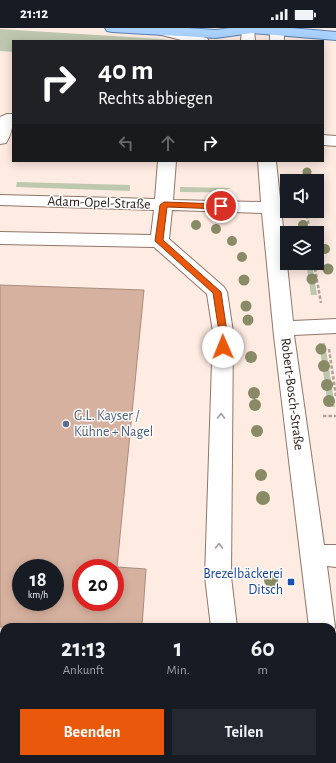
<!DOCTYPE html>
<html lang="de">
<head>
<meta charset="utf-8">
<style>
  :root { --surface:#171b24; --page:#242831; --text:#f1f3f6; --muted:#9ea1a6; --accent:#ea580c }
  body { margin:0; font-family:"Alegreya Sans",sans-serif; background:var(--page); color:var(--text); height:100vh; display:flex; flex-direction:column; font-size:15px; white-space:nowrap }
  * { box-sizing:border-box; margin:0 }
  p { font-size:13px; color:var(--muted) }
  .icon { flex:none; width:22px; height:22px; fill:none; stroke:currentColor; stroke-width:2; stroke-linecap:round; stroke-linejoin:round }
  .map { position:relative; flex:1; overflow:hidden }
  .panel { position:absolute; left:0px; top:595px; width:336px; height:140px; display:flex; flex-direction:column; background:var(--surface); border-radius:12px 12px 0 0; box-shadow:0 2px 10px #0003 }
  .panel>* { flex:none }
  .hud { position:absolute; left:12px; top:12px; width:312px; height:122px; border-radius:0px; box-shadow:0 2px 10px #0003; background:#202124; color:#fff; overflow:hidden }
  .fabs { position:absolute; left:280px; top:146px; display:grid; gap:8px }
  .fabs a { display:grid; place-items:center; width:44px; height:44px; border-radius:0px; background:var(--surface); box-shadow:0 2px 10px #0003; font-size:20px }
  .speed { position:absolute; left:12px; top:531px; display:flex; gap:8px; font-size:20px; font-weight:700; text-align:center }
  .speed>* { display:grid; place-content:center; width:52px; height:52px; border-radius:50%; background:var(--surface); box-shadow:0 2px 10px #0003; line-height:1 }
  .speed small { font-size:10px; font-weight:400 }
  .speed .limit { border:6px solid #d22; background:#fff; color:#111 }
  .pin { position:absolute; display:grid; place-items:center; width:34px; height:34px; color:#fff; margin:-17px; border:2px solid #fff; border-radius:50%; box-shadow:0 1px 4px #0007 }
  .me { position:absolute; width:44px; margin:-22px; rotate:359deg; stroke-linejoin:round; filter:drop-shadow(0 0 3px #0008) }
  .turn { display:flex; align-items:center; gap:14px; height:84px; padding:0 20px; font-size:18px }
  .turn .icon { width:52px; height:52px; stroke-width:2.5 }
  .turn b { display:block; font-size:28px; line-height:34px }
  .lanes { display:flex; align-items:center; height:38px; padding:0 20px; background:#0003; justify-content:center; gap:20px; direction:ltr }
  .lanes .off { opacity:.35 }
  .eta { display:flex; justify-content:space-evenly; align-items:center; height:68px; text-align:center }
  .eta b { font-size:24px; font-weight:700; line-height:28px }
  .primary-button { display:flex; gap:8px; margin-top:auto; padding:8px 20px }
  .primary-button a { flex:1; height:46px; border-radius:0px; background:var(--accent); color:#fff; font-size:16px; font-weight:700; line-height:46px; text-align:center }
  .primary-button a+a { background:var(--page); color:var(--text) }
  .status { display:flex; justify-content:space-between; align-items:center; height:28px; padding:0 20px; background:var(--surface); direction:ltr }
  .status svg { height:11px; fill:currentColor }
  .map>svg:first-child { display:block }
</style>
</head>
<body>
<div class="status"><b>21:12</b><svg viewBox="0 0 49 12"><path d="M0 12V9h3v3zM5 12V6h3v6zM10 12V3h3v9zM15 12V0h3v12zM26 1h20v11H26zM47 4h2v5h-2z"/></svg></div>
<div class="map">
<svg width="336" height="735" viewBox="0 0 336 735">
  <rect width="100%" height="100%" fill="#feebe2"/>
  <g fill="#bec8af">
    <polygon points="0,1 161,11 175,13 13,13 13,24 0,23"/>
    <polygon points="17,154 130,157 130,163 16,159"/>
    <path d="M 180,159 L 231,160 C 215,166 197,164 180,164 Z"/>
    <polygon points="306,235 312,235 317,267 311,267"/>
    <polygon points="319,315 325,315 335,379 328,379"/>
  </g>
  <path fill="#d7b19f" stroke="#a98c7e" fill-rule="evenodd" d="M 0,257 L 144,262 L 117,539 L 146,541 L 142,599 L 0,599 ZM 21,540 L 55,540 L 55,574 L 21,574 ZM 81,540 L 115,540 L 115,574 L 81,574 Z"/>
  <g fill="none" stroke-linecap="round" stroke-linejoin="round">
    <g stroke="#917669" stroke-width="2">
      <g id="minor">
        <polygon points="158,0 168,0 207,10 209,13 185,13 158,6 156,3"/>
        <polygon points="242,0 254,0 255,13 241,13"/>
        <polygon points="278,0 282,1 284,4 284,13 270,13 270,4 272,1"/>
        <path d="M 7,86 L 13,86 C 13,96 12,106 6,115 L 0,116 L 0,89 Z"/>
        <polygon points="323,107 336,108 336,118 323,117"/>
        <polygon points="158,133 176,133 173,172 261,174 258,133 276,133 293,293 336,291 336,305 294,307 324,517 336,517 336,539 327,538 335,599 332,606 332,599 309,599 274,308 262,185 172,182 169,211 224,259 227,264 233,304 231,549 237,599 211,599 205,549 213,304 207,266 154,219 0,216 0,204 151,207 154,182 0,177 0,167 155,171"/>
        <polygon points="332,667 336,669 336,731 332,730"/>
        <polygon points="224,731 254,731 255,735 225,735"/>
      </g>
    </g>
    <g stroke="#5981af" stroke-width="2">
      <polygon id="major" points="105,0 187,0 216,2 230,0 291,0 336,4 336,12 252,5 216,10 112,4 107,3"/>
    </g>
    <polyline stroke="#b2a19a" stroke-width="2" stroke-dasharray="3 1.5" stroke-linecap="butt" points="303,183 307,188"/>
    <g stroke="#b2a19a" stroke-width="2.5" stroke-dasharray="3.5 2" stroke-linecap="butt">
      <polyline points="307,187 310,205"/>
      <polyline points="314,235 321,275"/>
      <polyline points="329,321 336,368"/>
      <polyline points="323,388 336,388"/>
    </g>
    <use href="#minor" fill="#fff" fill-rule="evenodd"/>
    <use href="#major" fill="#aad2fe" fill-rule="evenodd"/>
  </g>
  <g fill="#898a66">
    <circle cx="307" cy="144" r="4.5"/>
    <circle cx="196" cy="197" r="5"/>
    <circle cx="303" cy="197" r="5"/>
    <circle cx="216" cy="201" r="5"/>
    <circle cx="232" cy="213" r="5"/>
    <circle cx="325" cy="221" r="5"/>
    <circle cx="242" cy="229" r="5"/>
    <circle cx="328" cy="241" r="5.5"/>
    <circle cx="312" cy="251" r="5.5"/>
    <circle cx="244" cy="252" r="5.5"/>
    <circle cx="246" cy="278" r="5.5"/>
    <circle cx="248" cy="292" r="5.5"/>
    <circle cx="321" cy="321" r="5.5"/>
    <circle cx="251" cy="329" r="6"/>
    <circle cx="324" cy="338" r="6"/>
    <circle cx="327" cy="357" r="6"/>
    <circle cx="254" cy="365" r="6"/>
    <circle cx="329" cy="373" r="6"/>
    <circle cx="255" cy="377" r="6"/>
    <circle cx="257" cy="403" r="6"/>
    <circle cx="261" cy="447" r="6"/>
    <circle cx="263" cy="470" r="7"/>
    <circle cx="271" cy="552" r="7"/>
  </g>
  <defs><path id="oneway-chevron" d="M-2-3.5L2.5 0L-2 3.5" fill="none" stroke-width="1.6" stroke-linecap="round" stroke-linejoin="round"/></defs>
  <g stroke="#a09c99">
    <use href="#oneway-chevron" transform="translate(221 388) rotate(-89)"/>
    <use href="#oneway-chevron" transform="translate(219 518) rotate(-89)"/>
  </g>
  <polygon fill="#ea580c" stroke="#983908" points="164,174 221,176 225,178 221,181 167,179 163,212 221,264 227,304 226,321 220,321 218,319 219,304 213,265 155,213 160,177"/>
  <circle fill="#5c6f8a" stroke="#fdfdfd" stroke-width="1.5" cx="66" cy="396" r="4"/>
  <rect fill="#1a4fb4" stroke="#fdfdfd" stroke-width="1.5" x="287" y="550" width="8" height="8" rx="2"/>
  <g text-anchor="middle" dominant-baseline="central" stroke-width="3" stroke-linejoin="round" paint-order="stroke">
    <g font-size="14" fill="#2d221c" stroke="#fdfdfd">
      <text transform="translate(99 175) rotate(2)">Adam-Opel-Straße</text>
      <text transform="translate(292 366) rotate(83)">Robert-Bosch-Straße</text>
    </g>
    <g font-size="14" fill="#4e5e75" stroke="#fdfdfd" text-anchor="start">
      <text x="74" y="388">G.L. Kayser /<tspan x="74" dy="16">Kühne + Nagel</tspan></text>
    </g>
    <g font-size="14" fill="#164399" stroke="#fdfdfd" text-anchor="end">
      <text x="283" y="546">Brezelbäckerei<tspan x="283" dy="16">Ditsch</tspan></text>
    </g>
  </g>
</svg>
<div class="fabs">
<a><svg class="icon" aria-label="sound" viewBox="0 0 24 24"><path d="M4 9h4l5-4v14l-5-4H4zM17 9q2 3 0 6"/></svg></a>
<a><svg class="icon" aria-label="layers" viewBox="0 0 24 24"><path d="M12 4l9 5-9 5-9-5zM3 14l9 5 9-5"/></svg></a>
</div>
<div class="speed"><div>18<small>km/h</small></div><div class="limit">20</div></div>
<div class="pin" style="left:221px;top:178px;background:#d93025"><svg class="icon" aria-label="arrive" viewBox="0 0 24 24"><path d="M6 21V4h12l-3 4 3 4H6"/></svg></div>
<svg class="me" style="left:223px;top:319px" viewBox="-20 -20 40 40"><circle r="19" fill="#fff"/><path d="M0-13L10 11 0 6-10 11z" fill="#ea580c"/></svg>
<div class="hud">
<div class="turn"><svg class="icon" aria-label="right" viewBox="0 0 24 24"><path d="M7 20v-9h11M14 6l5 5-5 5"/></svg><div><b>40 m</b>Rechts abbiegen</div></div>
<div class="lanes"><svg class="icon off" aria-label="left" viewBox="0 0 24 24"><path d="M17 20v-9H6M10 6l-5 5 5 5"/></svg><svg class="icon off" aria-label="ahead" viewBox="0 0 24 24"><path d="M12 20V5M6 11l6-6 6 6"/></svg><svg class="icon" aria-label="right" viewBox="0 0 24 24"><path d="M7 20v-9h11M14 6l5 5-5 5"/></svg></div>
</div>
<section class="panel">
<div class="eta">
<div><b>21:13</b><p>Ankunft</p></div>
<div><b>1</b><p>Min.</p></div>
<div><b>60</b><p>m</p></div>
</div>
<div class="primary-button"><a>Beenden</a><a>Teilen</a></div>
</section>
</div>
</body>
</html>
